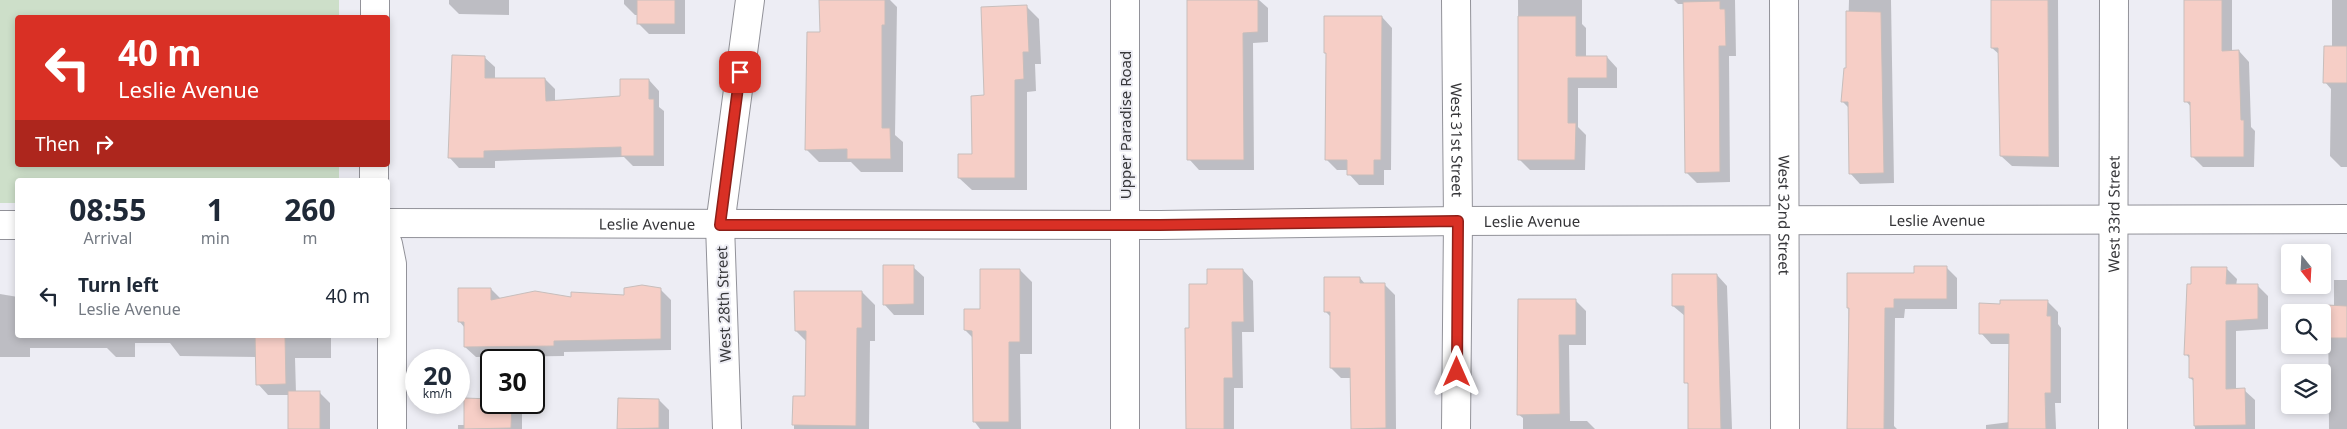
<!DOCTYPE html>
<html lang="en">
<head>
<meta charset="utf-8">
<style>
  :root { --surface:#fff; --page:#f2f2f3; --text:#1f2937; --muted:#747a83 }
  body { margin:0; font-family:"Noto Sans",sans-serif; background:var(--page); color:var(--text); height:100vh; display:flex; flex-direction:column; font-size:19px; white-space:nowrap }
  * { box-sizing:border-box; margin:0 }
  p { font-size:16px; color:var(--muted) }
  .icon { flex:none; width:28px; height:28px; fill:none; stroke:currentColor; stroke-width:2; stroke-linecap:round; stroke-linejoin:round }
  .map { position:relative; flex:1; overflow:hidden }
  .sheet { position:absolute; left:15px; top:178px; width:375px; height:160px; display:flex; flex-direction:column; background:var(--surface); border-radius:5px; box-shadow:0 2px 8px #0003 }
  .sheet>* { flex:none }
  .banner { position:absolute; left:15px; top:15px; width:375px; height:152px; border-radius:5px; box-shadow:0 2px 8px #0003; background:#d93025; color:#fff; overflow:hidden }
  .needle { width:32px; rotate:162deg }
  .controls { position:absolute; left:2281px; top:244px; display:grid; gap:10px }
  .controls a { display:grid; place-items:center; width:50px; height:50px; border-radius:5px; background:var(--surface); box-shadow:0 2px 8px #0003; font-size:25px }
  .speed { position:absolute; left:405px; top:349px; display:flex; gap:10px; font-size:25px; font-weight:700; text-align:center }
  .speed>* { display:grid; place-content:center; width:65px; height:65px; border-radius:50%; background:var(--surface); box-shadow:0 2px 8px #0003; line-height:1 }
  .speed small { font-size:12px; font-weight:400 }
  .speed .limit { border:2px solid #111; border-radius:8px; background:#fff; color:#111 }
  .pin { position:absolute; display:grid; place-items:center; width:42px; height:42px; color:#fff; margin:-21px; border-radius:10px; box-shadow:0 2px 8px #0006 }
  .me { position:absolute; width:55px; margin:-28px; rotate:0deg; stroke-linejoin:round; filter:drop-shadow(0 0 4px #0008) }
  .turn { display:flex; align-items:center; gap:18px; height:105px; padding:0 20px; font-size:22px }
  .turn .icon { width:65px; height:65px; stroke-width:2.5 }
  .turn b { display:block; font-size:35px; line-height:42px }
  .then { display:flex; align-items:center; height:48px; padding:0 20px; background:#0003; gap:10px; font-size:19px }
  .eta { display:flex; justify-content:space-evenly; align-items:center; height:85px; text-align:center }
  .eta b { font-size:30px; font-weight:700; line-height:35px }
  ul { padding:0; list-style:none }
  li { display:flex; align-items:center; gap:15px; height:65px; padding:0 20px }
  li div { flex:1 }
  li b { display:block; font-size:19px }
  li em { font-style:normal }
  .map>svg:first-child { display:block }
</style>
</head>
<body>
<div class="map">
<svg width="2347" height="429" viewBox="0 0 2347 429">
  <rect width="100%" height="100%" fill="#ededf4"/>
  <polygon fill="#cddfc9" points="0,0 339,0 339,17 18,18 18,165 339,165 339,180 18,180 17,203 0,203"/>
  <g fill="#0003">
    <polygon points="449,0 509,0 509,15 459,14 449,4"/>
    <polygon points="624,0 685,0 685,34 649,34 638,23 638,15 635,15 624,4"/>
    <polygon points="821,0 890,0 897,7 895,135 903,142 903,172 861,172 851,162 819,162 806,149 821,34"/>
    <polygon points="1190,0 1259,0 1268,8 1268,42 1253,43 1254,170 1199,170 1189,159"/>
    <polygon points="1518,0 1582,0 1582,24 1586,28 1586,57 1607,57 1617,68 1617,88 1578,88 1578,127 1586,135 1585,170 1530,170 1519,159"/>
    <polygon points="1674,0 1735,0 1736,56 1729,56 1730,182 1697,183 1686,172 1684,4 1678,4"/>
    <polygon points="1849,0 1891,0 1894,183 1860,184 1850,173 1849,108 1843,102 1847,69"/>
    <polygon points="1992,0 2058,0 2059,167 2012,166 2001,156 2000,55 1992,48"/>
    <polygon points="2185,0 2232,0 2232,52 2239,51 2249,62 2251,127 2255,131 2254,167 2203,167 2192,156 2192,108 2186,101"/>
    <polygon points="2332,0 2347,0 2347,167 2341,167 2330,156 2331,89 2325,82 2332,47"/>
    <polygon points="1027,7 1039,19 1041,64 1035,64 1036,91 1027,92 1027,190 972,190 959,178 973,155 985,97"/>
    <polygon points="1382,17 1392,28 1391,170 1384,170 1384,185 1359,185 1349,174 1349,170 1337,170 1327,160 1328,55 1325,53"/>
    <polygon points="484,57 495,67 495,79 545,79 555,89 555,101 622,97 649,80 659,91 659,107 664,111 664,166 633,166 624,157 495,161 495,168 459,168 449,157"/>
    <polygon points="913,267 924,277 924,315 894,315 884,304"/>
    <polygon points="1946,267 1957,278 1957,309 1905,309 1904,318 1895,318 1894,426 1897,429 1850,429 1848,275 1915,275"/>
    <polygon points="2226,268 2237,279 2236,286 2258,286 2268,296 2268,329 2236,331 2236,390 2244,390 2255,400 2255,429 2195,429 2195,382 2190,378 2190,359 2186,354 2192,285"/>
    <polygon points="1020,270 1032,282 1032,354 1020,354 1021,429 980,429 974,421 973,338 965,330"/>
    <polygon points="1243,270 1253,281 1254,332 1242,332 1243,388 1234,388 1234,429 1188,429 1190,329 1208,285"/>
    <polygon points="1717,275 1727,286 1732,429 1689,429 1690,386 1686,382 1685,316 1673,306"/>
    <polygon points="1360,278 1366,285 1385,285 1395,295 1396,429 1352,429 1352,378 1341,378 1331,368 1331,317 1325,311"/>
    <polygon points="2334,280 2347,280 2347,429 2329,429 2328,306 2334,306"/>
    <polygon points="491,289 501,299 625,297 660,289 671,300 671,350 564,352 564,356 476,357 465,347 465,328 459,321"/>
    <polygon points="862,292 875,305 875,341 870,341 869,429 794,429 794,397 807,397 807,342 796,331"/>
    <polygon points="0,294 18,297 18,335 331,335 331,358 295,358 296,393 320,393 330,403 330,429 289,429 289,395 268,395 258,384 257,357 180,356 170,343 135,343 135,357 116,357 107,348 30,348 30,357 0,357"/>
    <polygon points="1575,300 1586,311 1586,345 1569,345 1570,421 1587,421 1595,429 1523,429 1523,418 1518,414"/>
    <polygon points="2047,301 2058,312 2058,324 2061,328 2061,403 2055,403 2056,429 1986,429 1986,425 2010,422 2011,344 1991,344 1981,333 2001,305"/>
    <polygon points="619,399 659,400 669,410 669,429 618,429"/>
    <polygon points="466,400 491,400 491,402 511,403 522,414 522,429 458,429 458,425 465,425"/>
  </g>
  <g fill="#f6cec6" stroke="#c7bebc">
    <rect x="637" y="0" width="38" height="24"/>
    <polygon points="819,0 885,0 885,25 882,25 882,128 890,128 891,159 847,159 847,149 805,150 807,32 820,32"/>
    <polygon points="1187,0 1258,0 1258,32 1243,33 1244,160 1187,160"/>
    <polygon points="1991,0 2048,0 2049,157 2000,156 1998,48 1991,48"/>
    <polygon points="2184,0 2222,0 2222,51 2239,50 2241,120 2244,120 2244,157 2191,157 2190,102 2184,102"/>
    <polygon points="1720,1 1720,9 1725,9 1726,46 1719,46 1720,172 1685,173 1683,2"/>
    <polygon points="1027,5 1029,52 1023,52 1024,79 1015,80 1015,178 958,178 958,154 972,154 971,96 984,95 981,7"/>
    <polygon points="1846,11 1881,12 1884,173 1849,174 1848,102 1841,102 1844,68 1846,68"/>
    <polygon points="1324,16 1382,16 1381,160 1374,160 1374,175 1347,175 1347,160 1325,160 1326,53 1324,53"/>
    <polygon points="1518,16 1576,16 1576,56 1607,56 1607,78 1568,78 1568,123 1576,123 1575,160 1518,160"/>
    <polygon points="2324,46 2347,46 2347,83 2323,83"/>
    <polygon points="452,55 485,56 485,78 545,78 546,101 620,96 620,79 649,79 649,99 654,99 654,156 621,156 621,147 484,151 484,158 448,158"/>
    <polygon points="883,265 914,265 914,304 883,305"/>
    <polygon points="1914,266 1947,266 1947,299 1894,299 1894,308 1885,308 1884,429 1847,429 1849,308 1847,308 1847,273 1914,273"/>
    <polygon points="2191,267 2227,267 2226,284 2258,284 2258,319 2226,321 2226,389 2245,388 2246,425 2194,426 2193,378 2189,378 2189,355 2184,355 2187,284 2191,284"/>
    <polygon points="980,269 1020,269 1020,342 1009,342 1009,422 973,422 972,331 964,330 964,309 980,309"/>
    <polygon points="1207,269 1243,269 1244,322 1232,322 1233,378 1224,378 1224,429 1186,429 1185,328 1189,328 1189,284 1207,284"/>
    <polygon points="1672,274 1717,274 1721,429 1688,429 1688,383 1684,383 1684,306 1672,306"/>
    <polygon points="1324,277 1360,277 1360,283 1385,283 1386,428 1351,429 1350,368 1330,368 1330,312 1324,312"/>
    <polygon points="642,285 661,288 661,339 554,341 554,346 464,347 464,322 458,322 458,288 491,288 491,300 535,291 571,297 571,292 624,295 624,288"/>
    <polygon points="794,291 862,291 862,328 857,328 856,426 792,425 793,396 805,396 806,331 795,331"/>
    <polygon points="1518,299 1576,299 1576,335 1559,335 1560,414 1517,415"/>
    <polygon points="2000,300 2048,300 2047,316 2051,316 2051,393 2045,393 2046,429 2008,429 2009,334 1979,334 1979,303 2000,304"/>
    <polygon points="2326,305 2347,306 2347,338 2326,338"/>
    <polygon points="255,335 285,335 286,384 256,385"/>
    <rect x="288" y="391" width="32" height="38"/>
    <polygon points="464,398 491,399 491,402 512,402 511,428 464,429"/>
    <polygon points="618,398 659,399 659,428 617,429"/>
  </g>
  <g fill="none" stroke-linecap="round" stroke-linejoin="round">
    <g stroke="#929299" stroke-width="30">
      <g id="minor">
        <polyline points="1125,0 1125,429"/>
        <path id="s1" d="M 1456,0 L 1458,221 L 1456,429"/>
        <path id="s2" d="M 1784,0 L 1785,429"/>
        <polyline points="375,18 375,0"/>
        <polyline points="374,180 374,165"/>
        <path id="s3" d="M 388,223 L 1160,225 L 1458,221 L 2347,219"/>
        <polyline points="0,225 18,225"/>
        <polyline points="388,244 392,264 392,429"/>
        <polyline points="727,429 720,225 750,0"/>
        <path id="s4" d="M 2113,429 L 2114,0"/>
      </g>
    </g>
    <use href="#minor" stroke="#fff" stroke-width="28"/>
  </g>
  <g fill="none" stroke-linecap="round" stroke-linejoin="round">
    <g stroke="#8d1f18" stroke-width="12">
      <polyline id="route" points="740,72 720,225 1160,225 1458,221 1457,372"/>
    </g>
    <use href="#route" stroke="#d93025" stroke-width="9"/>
  </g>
  <g text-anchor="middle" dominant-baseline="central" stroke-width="4" stroke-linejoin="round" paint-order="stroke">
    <g font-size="15" fill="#363639" stroke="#ededf4">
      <text transform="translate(1125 125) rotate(-90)">Upper Paradise Road</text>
      <text stroke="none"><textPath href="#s1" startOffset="140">West 31st Street</textPath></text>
      <text stroke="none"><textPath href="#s2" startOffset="215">West 32nd Street</textPath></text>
      <text stroke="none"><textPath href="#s4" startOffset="215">West 33rd Street</textPath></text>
      <text stroke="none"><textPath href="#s3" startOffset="1549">Leslie Avenue</textPath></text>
      <text stroke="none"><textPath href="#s3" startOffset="1144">Leslie Avenue</textPath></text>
      <text stroke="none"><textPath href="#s3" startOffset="259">Leslie Avenue</textPath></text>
      <text transform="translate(723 304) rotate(-92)">West 28th Street</text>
    </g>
  </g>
</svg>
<div class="controls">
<a><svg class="needle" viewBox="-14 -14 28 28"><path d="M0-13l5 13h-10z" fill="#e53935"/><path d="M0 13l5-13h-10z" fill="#747a83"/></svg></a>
<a><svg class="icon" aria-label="search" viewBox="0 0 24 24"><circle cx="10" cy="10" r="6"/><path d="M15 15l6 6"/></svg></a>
<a><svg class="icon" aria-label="layers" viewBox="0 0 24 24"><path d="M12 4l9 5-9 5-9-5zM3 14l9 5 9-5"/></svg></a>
</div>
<div class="speed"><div>20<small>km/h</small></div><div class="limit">30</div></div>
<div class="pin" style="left:740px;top:72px;background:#d93025"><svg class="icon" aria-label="arrive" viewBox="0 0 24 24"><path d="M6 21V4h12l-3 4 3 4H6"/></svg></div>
<svg class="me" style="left:1457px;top:372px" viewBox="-20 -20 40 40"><path d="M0-17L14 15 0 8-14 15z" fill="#d93025" stroke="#fff" stroke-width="4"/></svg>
<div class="banner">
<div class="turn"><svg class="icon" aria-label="left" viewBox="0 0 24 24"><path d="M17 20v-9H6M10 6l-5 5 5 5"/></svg><div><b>40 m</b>Leslie Avenue</div></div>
<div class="then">Then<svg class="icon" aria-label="right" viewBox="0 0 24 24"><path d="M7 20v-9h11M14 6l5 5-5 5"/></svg></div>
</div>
<section class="sheet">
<div class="eta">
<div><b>08:55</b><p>Arrival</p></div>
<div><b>1</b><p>min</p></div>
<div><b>260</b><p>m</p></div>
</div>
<ul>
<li><svg class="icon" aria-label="left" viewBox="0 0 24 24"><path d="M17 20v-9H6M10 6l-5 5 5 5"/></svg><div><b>Turn left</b><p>Leslie Avenue</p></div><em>40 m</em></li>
</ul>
</section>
</div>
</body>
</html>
